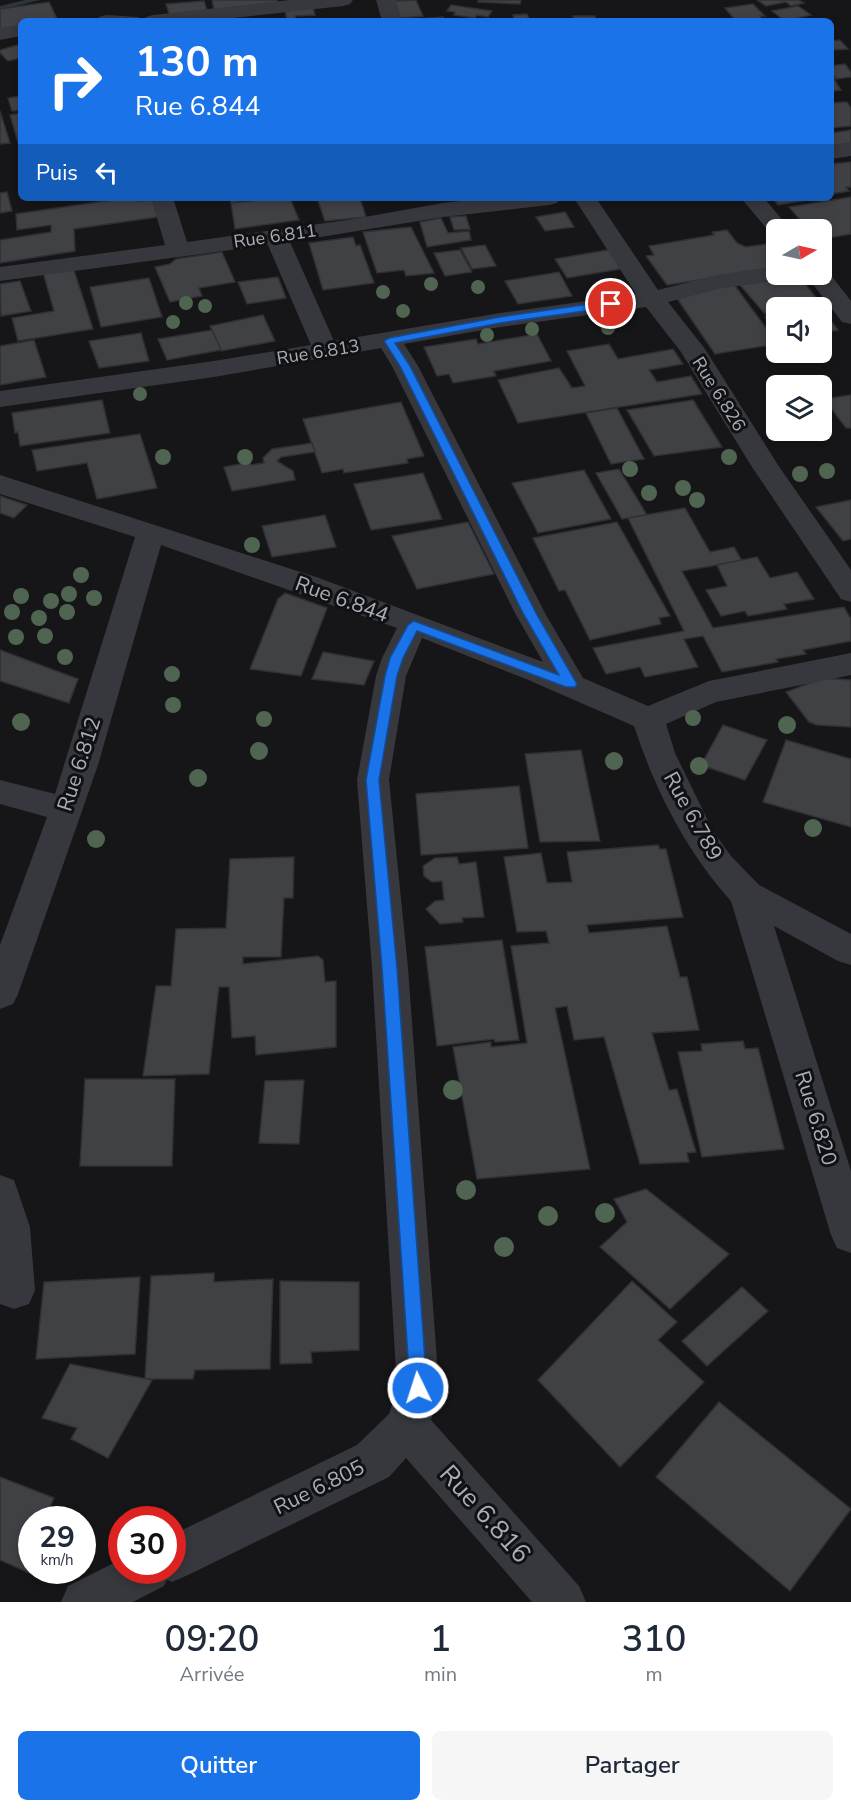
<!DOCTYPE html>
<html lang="fr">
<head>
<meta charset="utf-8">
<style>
  :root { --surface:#fff; --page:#f6f6f7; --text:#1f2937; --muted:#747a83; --accent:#1a73e8 }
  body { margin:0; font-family:"Nunito Sans",sans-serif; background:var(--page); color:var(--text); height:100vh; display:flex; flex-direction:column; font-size:22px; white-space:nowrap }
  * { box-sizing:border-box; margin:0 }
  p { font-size:20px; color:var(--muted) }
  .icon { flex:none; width:33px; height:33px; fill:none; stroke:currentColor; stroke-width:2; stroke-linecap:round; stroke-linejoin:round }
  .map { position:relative; height:1602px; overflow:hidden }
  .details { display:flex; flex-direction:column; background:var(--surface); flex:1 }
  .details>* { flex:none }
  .top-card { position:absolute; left:18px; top:18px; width:816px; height:183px; border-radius:9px; box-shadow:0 3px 9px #0003; background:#1a73e8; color:#fff; overflow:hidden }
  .needle { width:39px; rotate:81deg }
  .buttons { position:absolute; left:766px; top:219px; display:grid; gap:12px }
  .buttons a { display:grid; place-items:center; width:66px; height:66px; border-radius:9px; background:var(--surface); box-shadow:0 3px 9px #0003; font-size:30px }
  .speed { position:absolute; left:18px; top:1506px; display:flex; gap:12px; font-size:30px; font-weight:700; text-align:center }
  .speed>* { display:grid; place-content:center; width:78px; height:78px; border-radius:50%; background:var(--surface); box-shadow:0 3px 9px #0003; line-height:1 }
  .speed small { font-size:15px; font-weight:400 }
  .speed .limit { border:9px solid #d22; background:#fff; color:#111 }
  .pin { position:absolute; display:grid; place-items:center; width:51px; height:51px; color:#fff; margin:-26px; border:3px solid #fff; border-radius:50%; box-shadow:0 2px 6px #0007 }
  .me { position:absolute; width:66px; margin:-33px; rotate:356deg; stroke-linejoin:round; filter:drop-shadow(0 0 4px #0008) }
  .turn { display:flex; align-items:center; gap:21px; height:126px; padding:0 18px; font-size:27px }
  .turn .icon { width:78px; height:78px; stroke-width:2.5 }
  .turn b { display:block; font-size:42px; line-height:51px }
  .then { display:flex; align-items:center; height:57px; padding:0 18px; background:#0003; gap:12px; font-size:22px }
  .eta { display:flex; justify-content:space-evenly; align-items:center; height:102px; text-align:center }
  .eta b { font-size:36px; font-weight:600; line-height:42px }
  .cta { display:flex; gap:12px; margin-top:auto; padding:12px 18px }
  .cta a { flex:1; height:69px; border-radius:9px; background:var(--accent); color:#fff; font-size:24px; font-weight:600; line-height:69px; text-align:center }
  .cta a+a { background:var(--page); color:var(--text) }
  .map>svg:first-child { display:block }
</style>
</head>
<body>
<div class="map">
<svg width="851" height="1602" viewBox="0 0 851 1602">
  <rect width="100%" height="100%" fill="#161618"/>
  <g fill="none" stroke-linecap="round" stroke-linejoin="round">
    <polygon fill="#2c353c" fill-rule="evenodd" points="25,0 40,0 0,10 0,6"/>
  </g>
  <g fill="#404145" stroke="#303034" stroke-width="1.5">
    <polygon points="212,0 277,0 280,6 214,9"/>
    <polygon points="416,0 423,16 400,18 394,1"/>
    <polygon points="478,0 521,0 520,4 478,2"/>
    <polygon points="757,0 799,0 804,3 791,6 786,2 766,6"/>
    <polygon points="204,1 208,13 170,17 166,4"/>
    <polygon points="49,2 58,21 21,21 21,27 0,30 0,9"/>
    <polygon points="753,4 765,16 760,16 764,21 736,21 725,8"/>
    <polygon points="451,5 492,11 488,17 477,15 475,18 454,15 455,12 447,11"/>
    <polygon points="798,6 811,15 785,21 772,11"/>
    <polygon points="313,8 315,15 295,16 296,21 287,21 285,10"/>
    <polygon points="527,14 530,21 503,21 515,20 513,15"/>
    <polygon points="573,16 595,16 596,21 574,21"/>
    <polygon points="443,17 444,21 405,20"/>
    <polygon points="840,40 848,49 831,50 831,41"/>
    <polygon points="21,44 21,58 8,61 0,53 0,50"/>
    <polygon points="845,64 851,72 851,77 836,79 831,72 831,66"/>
    <polygon points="831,74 841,90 831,91"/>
    <polygon points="21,96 21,110 12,111 8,98"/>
    <polygon points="847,102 851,108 851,126 831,128 831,103"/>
    <polygon points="0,111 10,143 0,144"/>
    <polygon points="21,113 21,141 18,142 10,115"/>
    <polygon points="851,130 851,148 839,150 831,141 831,133"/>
    <polygon points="851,162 851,187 846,187 849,191 831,194 831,164"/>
    <polygon points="7,192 12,211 0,213 0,193"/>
    <polygon points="851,197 851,234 822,239 822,230 809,230 789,207"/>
    <polygon points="126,198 137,198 138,201 153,200 165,216 74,229 75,251 0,263 0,240 51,232 51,225 17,230 16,214"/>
    <polygon points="230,198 273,198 273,199 231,203"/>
    <polygon points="277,198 290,198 299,220 235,229 231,203"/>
    <polygon points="317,198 360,198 366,217 325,221"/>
    <polygon points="773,198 819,198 778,205"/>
    <polygon points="565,212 574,227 545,231 536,217"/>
    <polygon points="466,216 470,229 454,230 450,217"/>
    <polygon points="441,218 448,233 469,231 471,240 427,247 420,222"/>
    <polygon points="411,227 434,273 406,276 404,270 377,273 363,232"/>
    <polygon points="727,230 737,243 746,247 774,243 777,247 777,268 667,285 646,256 654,255 649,246 714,235 712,232"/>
    <polygon points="353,237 356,246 360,245 374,283 323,290 309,243"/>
    <polygon points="485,245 496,266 472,269 461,248"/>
    <polygon points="613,249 626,268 567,278 555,259"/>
    <polygon points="460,250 472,272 445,276 434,253"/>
    <polygon points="222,252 235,282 199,288 202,296 170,302 155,267 170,264 176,259"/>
    <polygon points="73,267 93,329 18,341 12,318 54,311 43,272"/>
    <polygon points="559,272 572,296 518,304 505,281"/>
    <polygon points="799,276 821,304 777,308 777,312 765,314 740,285"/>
    <polygon points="278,277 286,298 247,304 238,282"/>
    <polygon points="149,278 162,317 101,327 90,287"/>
    <polygon points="20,281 31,311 1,316 0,284"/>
    <polygon points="733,283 777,343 777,344 715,354 674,294"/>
    <polygon points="822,308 838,330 822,333"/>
    <polygon points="263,315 275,341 221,351 210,326"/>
    <polygon points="777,316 777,333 765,317"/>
    <polygon points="212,330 221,350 167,360 158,339"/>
    <polygon points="141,333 149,361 99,368 89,341"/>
    <polygon points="537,334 551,361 494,371 496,376 453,383 449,374 437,376 424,347 476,339 478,344"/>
    <polygon points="34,340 46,377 0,385 0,346"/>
    <polygon points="609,344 618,359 673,349 683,364 649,370 657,382 691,376 702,394 518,423 498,380 559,368 572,388 585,386 567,351"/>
    <polygon points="851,395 851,428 846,428 824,399"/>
    <polygon points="102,400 110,433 20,446 18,432 15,433 12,413"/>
    <polygon points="693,400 722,447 654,456 627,410"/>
    <polygon points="401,402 424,456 407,459 408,463 344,473 343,469 322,473 303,419"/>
    <polygon points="617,408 644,459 611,464 586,413"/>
    <polygon points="140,434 157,488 97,499 87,463 37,471 32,450"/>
    <polygon points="312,443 315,452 281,457 277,461 293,471 295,480 232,491 224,467 250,462 251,465 264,463 263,458 272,449"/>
    <polygon points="619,469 647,515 622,519 596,473"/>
    <polygon points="584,470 611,519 538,533 512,483"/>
    <polygon points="423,473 442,519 371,530 354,484"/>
    <polygon points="0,496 27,505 14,518 0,513"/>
    <polygon points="851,500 851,539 843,541 816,507"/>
    <polygon points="685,508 710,552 734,547 742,561 682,571 713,628 844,607 851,619 851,641 803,650 806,654 776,659 778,662 722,672 703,636 684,639 698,667 645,677 640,667 606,674 593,648 684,631 628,518"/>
    <polygon points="325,515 336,547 272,557 262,526"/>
    <polygon points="468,522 494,574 417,589 392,536"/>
    <polygon points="617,522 670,616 659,618 661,624 590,640 565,590 559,591 533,538"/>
    <polygon points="757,557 770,578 797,572 814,599 784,604 787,609 748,616 745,611 721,616 706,590 727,586 717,565"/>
    <polygon points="285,593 327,608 301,676 250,669 278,599"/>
    <polygon points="0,650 78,679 69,703 0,681"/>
    <polygon points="323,652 374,661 364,685 312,679"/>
    <polygon points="823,678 851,680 851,727 817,725 809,722 786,692"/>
    <polygon points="723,725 767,740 745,780 701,765"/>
    <polygon points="786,740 851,759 851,827 763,802"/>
    <polygon points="581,750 600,841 540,842 525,754"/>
    <polygon points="519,786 528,848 421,855 416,794"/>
    <polygon points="658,845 660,849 666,849 683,917 587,925 589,933 667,926 680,977 687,977 699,1030 652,1033 669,1090 677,1089 696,1152 687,1153 689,1162 640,1164 604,1037 574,1040 567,1006 555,1008 590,1169 477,1179 453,1047 491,1042 491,1047 527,1043 511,946 549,943 546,931 517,932 504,857 541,853 547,883 572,882 567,852"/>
    <polygon points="294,857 293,898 284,898 281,957 243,957 243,964 318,956 323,960 325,982 336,981 336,1047 256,1055 255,1036 232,1038 229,987 219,987 209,1074 143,1076 156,986 171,986 176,929 226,928 230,859"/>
    <polygon points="457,857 459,864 476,862 484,917 462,918 463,922 440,924 426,909 435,901 444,900 442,881 432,882 424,876 423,866 435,858"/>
    <polygon points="502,940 519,1040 495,1042 494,1039 437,1046 425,947"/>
    <polygon points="743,1041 745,1049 758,1048 784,1149 702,1157 678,1052 702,1051 701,1044"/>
    <polygon points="85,1079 175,1079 172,1166 80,1166"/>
    <polygon points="304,1080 299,1144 259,1143 265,1081"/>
    <polygon points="646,1189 729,1254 670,1309 600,1247 627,1222 614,1199"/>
    <polygon points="214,1273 214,1282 273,1279 270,1369 195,1370 193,1379 145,1379 151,1276"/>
    <polygon points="140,1277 135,1354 36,1359 44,1282"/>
    <polygon points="280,1281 359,1282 359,1350 311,1352 312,1363 280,1364"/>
    <polygon points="632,1281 677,1322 658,1340 704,1382 620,1467 538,1380"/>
    <polygon points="742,1287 768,1311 707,1366 682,1341"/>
    <polygon points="70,1364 152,1380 108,1458 71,1439 77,1428 42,1418"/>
    <polygon points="719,1402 851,1509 790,1591 656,1477"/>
    <polygon points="0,1477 54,1498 45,1517 50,1520 32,1520 32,1570 60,1570 52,1583 0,1560"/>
  </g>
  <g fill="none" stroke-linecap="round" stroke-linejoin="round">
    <g fill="#37383d" fill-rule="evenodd">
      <polygon points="290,0 353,0 350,4 343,6 206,21 143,21 146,17 153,15"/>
      <polygon points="376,0 396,0 402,21 382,21"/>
      <polygon points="106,15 138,17 141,21 96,21 99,17"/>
      <polygon points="21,24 21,36 0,40 0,28"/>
      <polygon points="851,142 851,156 831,159 831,145"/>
      <path d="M 151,198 L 173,198 L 187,242 L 348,220 L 443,203 L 488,198 L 560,198 L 557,203 L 549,205 L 443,217 L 290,242 L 334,341 L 500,313 L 636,294 L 574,198 L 596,198 L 658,290 L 717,275 L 777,266 L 777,274 L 788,274 L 785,278 L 777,280 L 718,289 L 668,302 L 705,349 L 778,465 L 851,570 L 851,602 L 841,599 L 752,467 L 681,352 L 646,307 L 500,327 L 404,344 L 418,366 L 546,615 L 583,678 L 648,706 L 709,681 L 851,653 L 851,675 L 716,702 L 666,724 L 675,753 L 713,831 L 731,856 L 759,885 L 851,934 L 851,965 L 838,961 L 774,926 L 851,1171 L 851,1253 L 837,1248 L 831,1235 L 731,901 C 686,851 655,790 634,726 L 526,679 L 422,638 L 406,676 L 389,780 L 408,968 L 439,1388 L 431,1420 L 579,1586 L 586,1602 L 532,1602 L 406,1458 L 389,1477 L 188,1575 L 172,1582 L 167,1580 L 164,1586 L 133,1602 L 61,1602 L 68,1586 L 122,1559 L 122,1570 L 172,1570 L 172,1535 L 357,1445 L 389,1414 L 397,1388 L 372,968 L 357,780 L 376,676 L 382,658 L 397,628 L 161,545 L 98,765 L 18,994 L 13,1004 L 0,1009 L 0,945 L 47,817 L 0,804 L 0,780 L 55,794 L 135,537 L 0,494 L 0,475 L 319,578 L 543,662 L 516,615 L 392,366 L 381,348 L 214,377 L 0,407 L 0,391 L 214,361 L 311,345 L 268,245 L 0,281 L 0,267 L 165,245 Z"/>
      <polygon points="741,198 764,198 791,230 777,230 777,236 772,235"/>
      <polygon points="822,268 826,269 851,301 851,324 842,322 805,274 822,274"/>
      <polygon points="0,1175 14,1180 30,1227 35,1290 29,1304 14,1309 0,1304"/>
    </g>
  </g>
  <g fill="#506452">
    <circle cx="431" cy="284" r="7"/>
    <circle cx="478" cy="287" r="7"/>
    <circle cx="383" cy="292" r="7"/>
    <circle cx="186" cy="303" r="7"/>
    <circle cx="205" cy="306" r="7"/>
    <circle cx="403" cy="311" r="7"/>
    <circle cx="173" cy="322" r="7"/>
    <circle cx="608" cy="328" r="7"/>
    <circle cx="532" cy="329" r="7"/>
    <circle cx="487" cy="335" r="7"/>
    <circle cx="140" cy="394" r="7"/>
    <circle cx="163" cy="457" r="8"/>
    <circle cx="245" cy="457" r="8"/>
    <circle cx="729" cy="457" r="8"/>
    <circle cx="630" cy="469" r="8"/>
    <circle cx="827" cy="471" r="8"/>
    <circle cx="800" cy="474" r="8"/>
    <circle cx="683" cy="488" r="8"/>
    <circle cx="649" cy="493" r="8"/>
    <circle cx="697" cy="500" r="8"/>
    <circle cx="252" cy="545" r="8"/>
    <circle cx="81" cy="575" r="8"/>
    <circle cx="69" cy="594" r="8"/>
    <circle cx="21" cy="596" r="8"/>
    <circle cx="94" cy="598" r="8"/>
    <circle cx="51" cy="601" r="8"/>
    <circle cx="12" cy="612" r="8"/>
    <circle cx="67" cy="612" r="8"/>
    <circle cx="39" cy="618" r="8"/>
    <circle cx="45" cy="636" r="8"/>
    <circle cx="16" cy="637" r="8"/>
    <circle cx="65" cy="657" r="8"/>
    <circle cx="172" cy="674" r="8"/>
    <circle cx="173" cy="705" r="8"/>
    <circle cx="693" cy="718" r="8"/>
    <circle cx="264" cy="719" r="8"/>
    <circle cx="21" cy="722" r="9"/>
    <circle cx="787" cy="725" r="9"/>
    <circle cx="259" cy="751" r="9"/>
    <circle cx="614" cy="761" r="9"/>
    <circle cx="699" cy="766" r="9"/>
    <circle cx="198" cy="778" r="9"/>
    <circle cx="813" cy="828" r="9"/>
    <circle cx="96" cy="839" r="9"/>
    <circle cx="453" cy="1090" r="10"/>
    <circle cx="466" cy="1190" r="10"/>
    <circle cx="605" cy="1213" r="10"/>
    <circle cx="548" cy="1216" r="10"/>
    <circle cx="504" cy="1247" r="10"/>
  </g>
  <polygon fill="#1a73e8" stroke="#114b97" stroke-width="1.5" points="611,301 614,302 614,307 500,323 395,343 410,366 537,615 577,684 575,687 566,687 417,631 403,658 397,676 379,780 397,968 427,1388 425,1394 418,1396 412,1394 410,1388 382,968 366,780 385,676 390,658 408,625 414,621 559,675 524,615 400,366 384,341 389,338 500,317"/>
  <g text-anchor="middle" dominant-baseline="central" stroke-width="6" stroke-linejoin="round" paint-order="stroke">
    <g font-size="18" fill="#a8adb8" stroke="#111113">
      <text transform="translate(275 236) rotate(-8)">Rue 6.811</text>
      <text transform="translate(318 352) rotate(-9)">Rue 6.813</text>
      <text transform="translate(719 394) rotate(58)">Rue 6.826</text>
    </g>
    <g font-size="21" fill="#a8adb8" stroke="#111113">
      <text transform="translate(342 599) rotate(20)">Rue 6.844</text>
      <text transform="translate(79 764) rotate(-72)">Rue 6.812</text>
      <text transform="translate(693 816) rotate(61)">Rue 6.789</text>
      <text transform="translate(816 1118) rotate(73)">Rue 6.820</text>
      <text transform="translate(319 1487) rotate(-26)">Rue 6.805</text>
    </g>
    <g font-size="26" fill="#a8adb8" stroke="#111113">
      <text transform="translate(485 1514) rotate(48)">Rue 6.816</text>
    </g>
  </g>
</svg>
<div class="buttons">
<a><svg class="needle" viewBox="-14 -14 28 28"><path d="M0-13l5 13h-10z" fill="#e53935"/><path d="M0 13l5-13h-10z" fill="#747a83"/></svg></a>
<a><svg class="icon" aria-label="sound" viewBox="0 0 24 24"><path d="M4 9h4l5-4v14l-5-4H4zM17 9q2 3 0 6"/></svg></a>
<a><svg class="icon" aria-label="layers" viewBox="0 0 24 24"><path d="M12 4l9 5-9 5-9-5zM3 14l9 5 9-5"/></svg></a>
</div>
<div class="speed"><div>29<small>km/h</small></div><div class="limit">30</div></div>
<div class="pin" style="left:611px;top:304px;background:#d93025"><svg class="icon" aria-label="arrive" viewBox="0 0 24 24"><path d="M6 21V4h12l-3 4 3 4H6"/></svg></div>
<svg class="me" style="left:418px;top:1388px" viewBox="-20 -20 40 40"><circle r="17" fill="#1a73e8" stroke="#fff" stroke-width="3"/><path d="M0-11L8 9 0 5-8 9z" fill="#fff"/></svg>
<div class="top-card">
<div class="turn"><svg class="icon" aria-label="right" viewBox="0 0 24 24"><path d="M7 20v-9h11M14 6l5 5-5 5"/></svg><div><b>130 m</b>Rue 6.844</div></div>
<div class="then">Puis<svg class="icon" aria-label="left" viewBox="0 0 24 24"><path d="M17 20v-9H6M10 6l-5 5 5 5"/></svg></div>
</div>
</div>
<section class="details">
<div class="eta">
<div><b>09:20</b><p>Arrivée</p></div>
<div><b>1</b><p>min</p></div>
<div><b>310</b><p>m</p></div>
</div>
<div class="cta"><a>Quitter</a><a>Partager</a></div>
</section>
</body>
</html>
